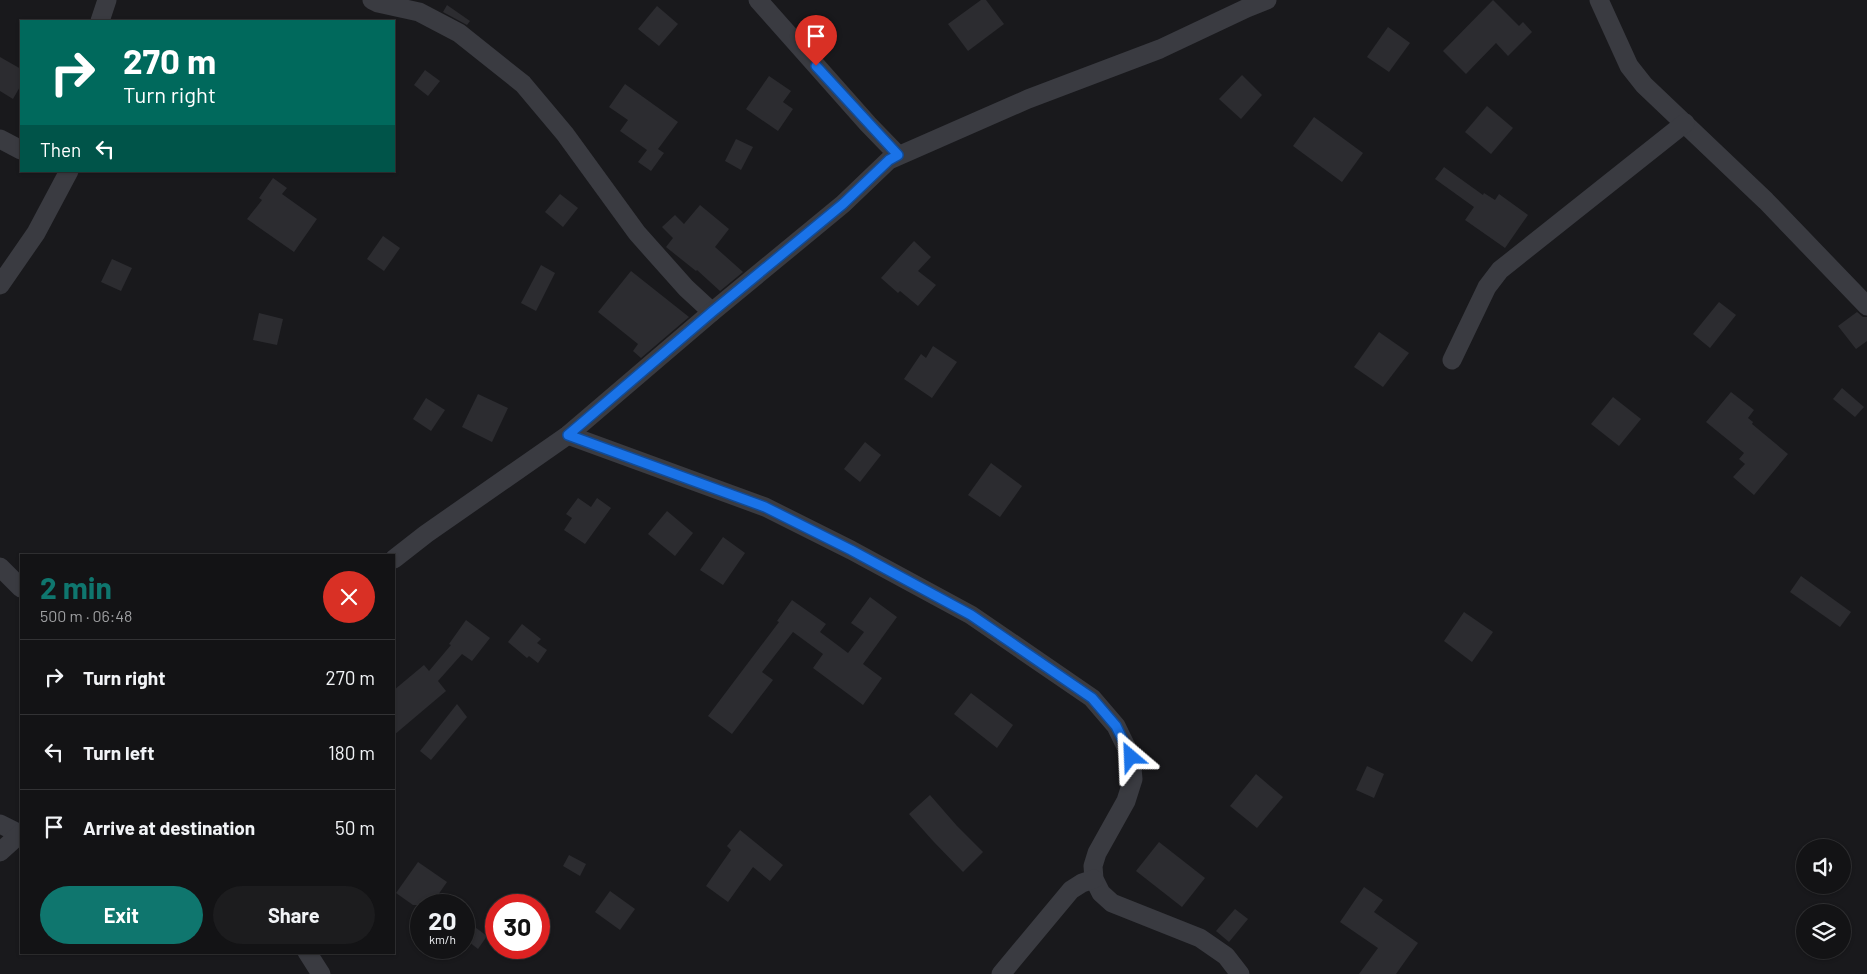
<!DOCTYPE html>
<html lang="en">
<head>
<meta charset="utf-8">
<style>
  :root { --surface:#131315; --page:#1c1c1e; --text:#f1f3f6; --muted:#9d9ea0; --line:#323234; --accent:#0f766e }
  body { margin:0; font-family:Barlow,sans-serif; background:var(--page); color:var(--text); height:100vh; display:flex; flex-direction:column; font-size:19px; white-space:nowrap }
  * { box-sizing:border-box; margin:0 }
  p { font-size:16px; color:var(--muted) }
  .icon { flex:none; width:28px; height:28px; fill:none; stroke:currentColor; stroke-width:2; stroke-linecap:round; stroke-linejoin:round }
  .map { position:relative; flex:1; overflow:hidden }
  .drawer { position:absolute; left:20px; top:554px; width:375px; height:400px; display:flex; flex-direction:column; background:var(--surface); border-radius:0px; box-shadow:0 1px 4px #0004,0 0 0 1px var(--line) }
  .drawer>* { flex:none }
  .guide { position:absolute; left:20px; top:20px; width:375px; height:152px; border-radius:0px; box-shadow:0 1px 4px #0004,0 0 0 1px var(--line); background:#00695c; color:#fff; overflow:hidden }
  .controls { position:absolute; left:1796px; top:839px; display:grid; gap:10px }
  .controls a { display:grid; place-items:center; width:55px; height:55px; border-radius:50%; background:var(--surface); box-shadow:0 1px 4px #0004,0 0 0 1px var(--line); font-size:25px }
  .speed { position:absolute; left:410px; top:894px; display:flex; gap:10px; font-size:25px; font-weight:700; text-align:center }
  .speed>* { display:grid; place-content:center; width:65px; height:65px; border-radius:50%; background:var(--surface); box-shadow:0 1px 4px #0004,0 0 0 1px var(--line); line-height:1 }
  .speed small { font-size:12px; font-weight:400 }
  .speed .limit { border:8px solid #d22; background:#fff; color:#111 }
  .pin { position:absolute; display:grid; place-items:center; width:42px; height:42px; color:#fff; margin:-51px -21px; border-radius:50% 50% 50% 0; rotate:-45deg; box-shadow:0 0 5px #0007 }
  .pin .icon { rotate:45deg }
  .me { position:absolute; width:55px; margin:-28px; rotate:334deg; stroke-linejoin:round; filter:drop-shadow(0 0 4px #0008) }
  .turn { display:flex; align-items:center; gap:18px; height:105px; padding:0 20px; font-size:22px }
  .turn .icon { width:65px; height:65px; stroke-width:2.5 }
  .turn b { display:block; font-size:35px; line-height:42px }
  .then { display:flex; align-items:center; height:48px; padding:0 20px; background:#0003; gap:10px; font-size:19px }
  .round { display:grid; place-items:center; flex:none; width:52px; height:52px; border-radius:26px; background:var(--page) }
  .head { display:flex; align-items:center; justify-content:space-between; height:85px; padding:0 20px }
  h1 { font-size:30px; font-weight:700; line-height:38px; color:var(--accent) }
  .button { display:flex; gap:10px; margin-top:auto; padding:10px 20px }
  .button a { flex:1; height:58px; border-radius:30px; background:var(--accent); color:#fff; font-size:20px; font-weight:700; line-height:58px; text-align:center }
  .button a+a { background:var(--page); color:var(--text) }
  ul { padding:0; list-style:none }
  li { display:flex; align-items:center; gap:15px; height:75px; padding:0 20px; border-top:1px solid var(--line) }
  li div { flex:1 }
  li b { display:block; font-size:19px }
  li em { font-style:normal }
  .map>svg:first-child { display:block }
</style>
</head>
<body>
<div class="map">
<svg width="1867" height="974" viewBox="0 0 1867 974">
  <rect width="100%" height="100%" fill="#19191c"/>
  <g fill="#2c2c30">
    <polygon points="981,0 986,0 1004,24 968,51 948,24"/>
    <polygon points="1493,0 1519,26 1523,22 1532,32 1508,56 1496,43 1466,74 1443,51"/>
    <polygon points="447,5 470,21 467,25 443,12"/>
    <polygon points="657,6 678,24 659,46 638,29"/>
    <polygon points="1388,27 1410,43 1389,72 1367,57"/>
    <polygon points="0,57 21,69 21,85 13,99 0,91"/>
    <polygon points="425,70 440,81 428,96 414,85"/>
    <polygon points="1242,75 1262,95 1241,119 1219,99"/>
    <polygon points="769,76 791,91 783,102 793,109 778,131 746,109"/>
    <polygon points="625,84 678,122 658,149 664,153 651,171 638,162 647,150 620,131 628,120 609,107"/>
    <polygon points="1487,106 1513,128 1491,154 1465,132"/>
    <polygon points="1314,117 1363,153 1342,182 1293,146"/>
    <polygon points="736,139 753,147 741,170 725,161"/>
    <polygon points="1444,167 1483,195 1484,193 1495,200 1499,194 1528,215 1505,248 1465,220 1474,207 1435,179"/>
    <polygon points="273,178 287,188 282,194 317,219 294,252 247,219 262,200 259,198"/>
    <polygon points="560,194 578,208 563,227 545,212"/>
    <polygon points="700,205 729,229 715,247 743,272 720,291 697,270 696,271 666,247 673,238 662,227 675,215 684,224"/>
    <polygon points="383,236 400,248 384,271 367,259"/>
    <polygon points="914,241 931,257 918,271 936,285 918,306 900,291 898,293 881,278"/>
    <polygon points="112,259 132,268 121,291 101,282"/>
    <polygon points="541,265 555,273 536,311 521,303"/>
    <polygon points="631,271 689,317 641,358 633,351 638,344 598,312"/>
    <polygon points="1719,302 1736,315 1710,348 1693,334"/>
    <polygon points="1857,312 1863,317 1867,317 1867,341 1856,349 1838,326"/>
    <polygon points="259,313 283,319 277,345 253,340"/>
    <polygon points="1379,332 1409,353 1383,387 1354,367"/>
    <polygon points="933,346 957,362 932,398 904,379 921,354 926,358"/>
    <polygon points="1842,388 1864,407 1855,417 1833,399"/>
    <polygon points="1731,392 1754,410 1748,418 1753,422 1752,424 1788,454 1754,495 1733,477 1745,464 1739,459 1744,453 1706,422"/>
    <polygon points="478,394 508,408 492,442 462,427"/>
    <polygon points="1613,397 1641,419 1619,446 1591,424"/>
    <polygon points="426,398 445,410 431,431 413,419"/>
    <polygon points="865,442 881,455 860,482 844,469"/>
    <polygon points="991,463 1022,486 1000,517 968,495"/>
    <polygon points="578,498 591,507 597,498 611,508 585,544 564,530 572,518 566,514"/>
    <polygon points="667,511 693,533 675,556 648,534"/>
    <polygon points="723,537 745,553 723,585 700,570"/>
    <polygon points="1801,576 1851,612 1840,627 1790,592"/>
    <polygon points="870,597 897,617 863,664 882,678 863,705 813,668 823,654 793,632 762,672 773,680 732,734 708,716 779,622 777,621 792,600 826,624 820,632 848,653 864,632 851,623"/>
    <polygon points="1464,612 1493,632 1472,662 1444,641"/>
    <polygon points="466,620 490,638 472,661 462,654 438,681 446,691 394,735 394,690 424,665 429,671 451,645 449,644"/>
    <polygon points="522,624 541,639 537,643 547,650 538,663 529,656 527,658 508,642"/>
    <polygon points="971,693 1013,725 997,748 954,714"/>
    <polygon points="457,704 467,717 431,760 420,751"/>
    <polygon points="1367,766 1384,774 1374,798 1356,790"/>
    <polygon points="1256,774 1283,797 1257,828 1230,806"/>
    <polygon points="930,795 957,826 983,852 963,872 933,841 909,814"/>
    <polygon points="740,830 783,865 770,881 753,867 728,902 706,886 731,850 727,846"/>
    <polygon points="1159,842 1205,878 1182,907 1136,871"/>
    <polygon points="569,855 586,864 580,876 563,866"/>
    <polygon points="418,862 447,882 431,905 413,905 396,893"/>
    <polygon points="1364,887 1383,900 1374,912 1418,943 1396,974 1359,974 1378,948 1340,922"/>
    <polygon points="610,891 635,909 620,930 595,912"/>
    <polygon points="1235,909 1248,919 1229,942 1216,931"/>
    <polygon points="464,919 487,936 478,949 464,938"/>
  </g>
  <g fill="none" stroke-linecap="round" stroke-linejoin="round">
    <g stroke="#3a3b41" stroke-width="19">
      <polyline points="372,0 378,3 419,12 459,33 523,84 565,134 637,233 686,288 712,312"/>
      <polyline points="758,0 868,124 898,155"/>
      <polyline points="1599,0 1629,66 1644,85 1766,201 1867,306"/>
      <polyline points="100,21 107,0"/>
      <polyline points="0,139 21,150"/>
      <polyline points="0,285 36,233 69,171"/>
      <polyline points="1452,360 1487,287 1500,270 1685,123"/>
      <polyline points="568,435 765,507 851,550 971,615 1092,698 1116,726 1131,757 1133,779 1126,801 1097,853 1093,866 1094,879 1101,893 1112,903 1200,938 1226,956 1240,974"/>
      <polyline points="394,559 426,534 568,435 712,312 843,204 889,160 1028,99 1160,49 1247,8 1267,0"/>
      <polyline points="0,567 21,588"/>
      <polyline points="0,824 20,834"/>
      <polyline points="0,852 21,833"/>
      <polyline points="307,952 321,974"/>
      <polyline points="1001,974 1071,890 1082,883 1094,879"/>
    </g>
  </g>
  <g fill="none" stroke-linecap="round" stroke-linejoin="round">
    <g stroke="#114b97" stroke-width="12">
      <polyline id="route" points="816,66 898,155 889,160 843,204 712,312 568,435 765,507 851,550 971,615 1092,698 1116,726 1131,757"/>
    </g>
    <use href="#route" stroke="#1a73e8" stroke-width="9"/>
  </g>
</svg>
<div class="controls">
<a><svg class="icon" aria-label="sound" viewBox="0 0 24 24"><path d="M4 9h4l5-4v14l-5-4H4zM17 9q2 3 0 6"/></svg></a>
<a><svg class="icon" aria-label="layers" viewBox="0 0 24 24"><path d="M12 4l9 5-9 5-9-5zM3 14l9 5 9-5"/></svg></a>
</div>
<div class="speed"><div>20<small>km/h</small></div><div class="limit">30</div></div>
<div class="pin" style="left:816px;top:66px;background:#d93025"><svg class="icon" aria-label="arrive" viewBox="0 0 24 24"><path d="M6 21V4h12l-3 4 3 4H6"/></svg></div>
<svg class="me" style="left:1131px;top:757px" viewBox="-20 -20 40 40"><path d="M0-17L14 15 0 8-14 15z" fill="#1a73e8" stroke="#fff" stroke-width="4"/></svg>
<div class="guide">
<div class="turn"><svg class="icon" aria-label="right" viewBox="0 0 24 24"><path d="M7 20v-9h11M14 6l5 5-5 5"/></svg><div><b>270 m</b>Turn right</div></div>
<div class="then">Then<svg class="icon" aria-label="left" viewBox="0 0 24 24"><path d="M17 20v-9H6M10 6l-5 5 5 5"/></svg></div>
</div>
<section class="drawer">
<div class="head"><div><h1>2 min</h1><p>500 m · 06:48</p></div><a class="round" style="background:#d93025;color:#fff"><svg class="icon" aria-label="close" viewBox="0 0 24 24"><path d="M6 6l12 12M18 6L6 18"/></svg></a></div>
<ul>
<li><svg class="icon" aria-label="right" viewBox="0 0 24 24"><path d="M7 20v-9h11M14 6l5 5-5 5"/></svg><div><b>Turn right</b></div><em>270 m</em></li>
<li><svg class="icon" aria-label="left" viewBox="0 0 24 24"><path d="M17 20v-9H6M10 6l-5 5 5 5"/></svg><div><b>Turn left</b></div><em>180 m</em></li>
<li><svg class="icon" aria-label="arrive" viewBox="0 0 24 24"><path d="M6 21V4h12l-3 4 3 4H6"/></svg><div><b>Arrive at destination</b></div><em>50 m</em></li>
</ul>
<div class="button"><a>Exit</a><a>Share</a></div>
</section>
</div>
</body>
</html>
